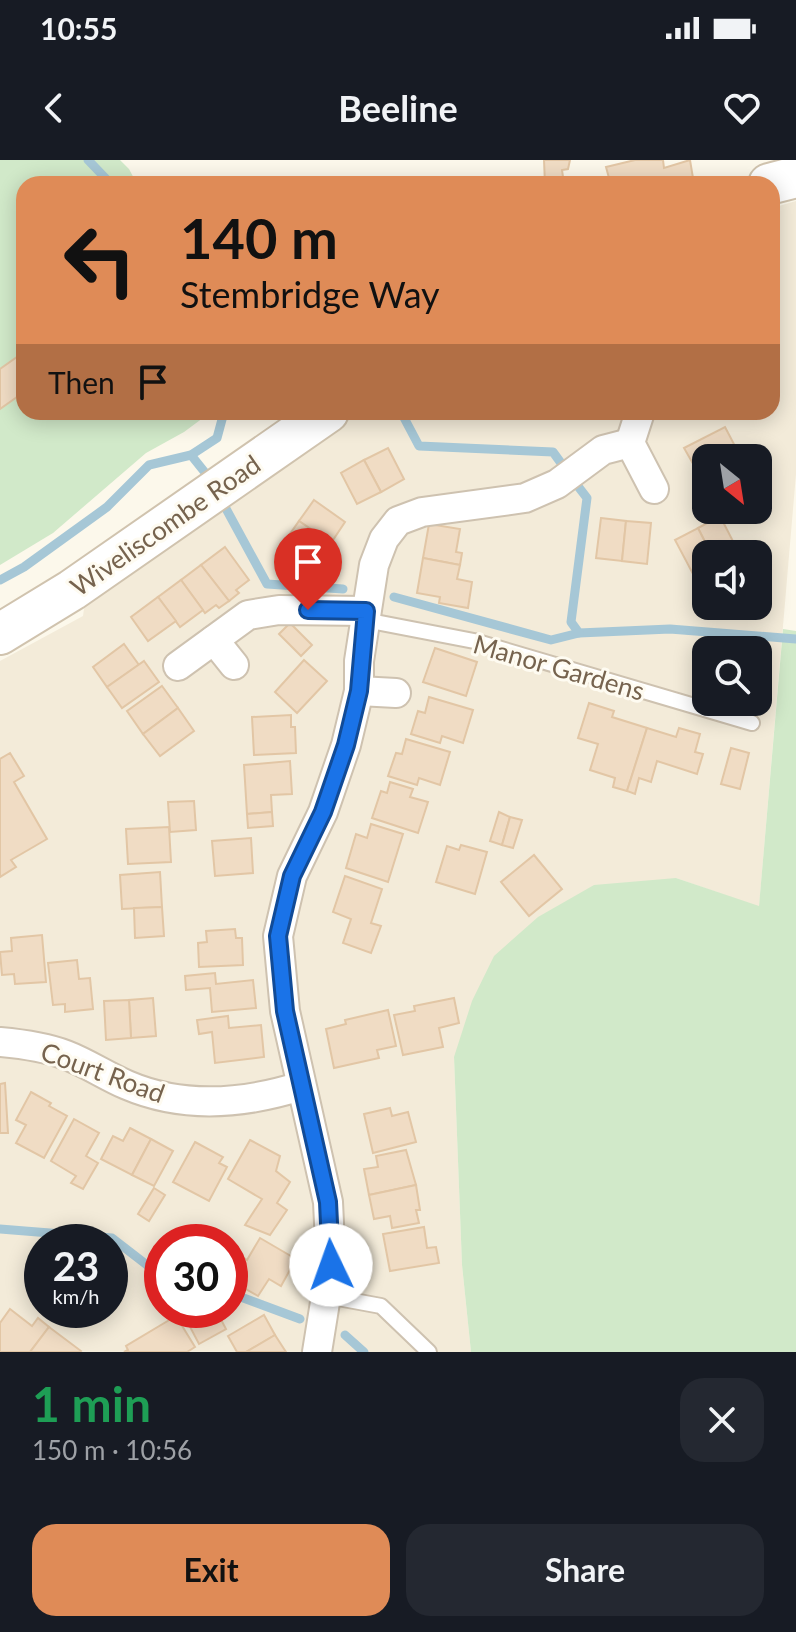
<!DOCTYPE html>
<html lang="en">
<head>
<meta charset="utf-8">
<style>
  :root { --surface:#171b24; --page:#242831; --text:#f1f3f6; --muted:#9ea1a6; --accent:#df8b57 }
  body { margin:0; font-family:Lato,sans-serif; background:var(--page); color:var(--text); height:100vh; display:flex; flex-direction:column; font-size:30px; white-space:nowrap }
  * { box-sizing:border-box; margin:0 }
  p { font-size:26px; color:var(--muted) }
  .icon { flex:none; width:44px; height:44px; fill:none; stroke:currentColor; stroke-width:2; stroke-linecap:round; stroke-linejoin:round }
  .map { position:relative; height:1192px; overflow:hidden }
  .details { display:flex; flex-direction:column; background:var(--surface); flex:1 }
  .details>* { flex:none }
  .guide { position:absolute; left:16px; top:16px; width:764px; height:244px; border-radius:24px; box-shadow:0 4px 20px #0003; background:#df8b57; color:#111; overflow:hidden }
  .needle { width:52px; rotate:150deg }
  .controls { position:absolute; left:692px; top:284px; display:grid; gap:16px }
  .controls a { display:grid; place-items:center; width:80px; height:80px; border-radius:16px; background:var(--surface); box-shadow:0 4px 20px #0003; font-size:40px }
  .speed { position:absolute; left:24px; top:1064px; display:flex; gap:16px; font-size:40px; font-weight:700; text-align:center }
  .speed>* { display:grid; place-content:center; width:104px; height:104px; border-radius:50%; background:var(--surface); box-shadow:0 4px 20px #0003; line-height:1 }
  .speed small { font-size:20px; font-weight:400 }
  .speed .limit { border:12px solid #d22; background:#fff; color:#111 }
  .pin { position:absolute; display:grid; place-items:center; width:68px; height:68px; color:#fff; margin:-82px -34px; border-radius:50% 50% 50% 0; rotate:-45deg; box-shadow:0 0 8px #0007 }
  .pin .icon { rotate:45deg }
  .me { position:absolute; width:88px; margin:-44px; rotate:357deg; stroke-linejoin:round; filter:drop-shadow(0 0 6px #0008) }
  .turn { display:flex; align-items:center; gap:28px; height:168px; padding:0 32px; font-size:36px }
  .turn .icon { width:104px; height:104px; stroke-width:2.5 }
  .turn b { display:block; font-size:56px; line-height:68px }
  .then { display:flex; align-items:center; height:76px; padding:0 32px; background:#0003; gap:16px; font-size:30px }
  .round { display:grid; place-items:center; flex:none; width:84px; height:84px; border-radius:24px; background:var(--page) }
  .overview { display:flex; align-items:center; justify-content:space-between; height:136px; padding:0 32px }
  h1 { font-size:48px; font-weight:700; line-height:60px; color:#1e9e55 }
  .action { display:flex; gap:16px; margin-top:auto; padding:16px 32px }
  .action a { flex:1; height:92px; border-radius:24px; background:var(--accent); color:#111; font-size:32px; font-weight:700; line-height:92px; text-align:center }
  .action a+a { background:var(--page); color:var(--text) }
  .status { display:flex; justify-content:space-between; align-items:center; height:56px; padding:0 40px; background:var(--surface); direction:ltr }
  .status svg { height:22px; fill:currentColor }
  header { display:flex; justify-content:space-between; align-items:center; height:104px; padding:0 32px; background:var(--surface); font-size:36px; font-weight:700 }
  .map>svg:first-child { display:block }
</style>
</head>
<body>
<div class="status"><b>10:55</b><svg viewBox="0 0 49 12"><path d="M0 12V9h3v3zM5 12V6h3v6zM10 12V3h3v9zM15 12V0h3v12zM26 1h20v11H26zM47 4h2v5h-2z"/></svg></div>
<header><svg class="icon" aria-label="back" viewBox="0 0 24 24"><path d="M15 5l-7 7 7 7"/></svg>Beeline<svg class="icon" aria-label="heart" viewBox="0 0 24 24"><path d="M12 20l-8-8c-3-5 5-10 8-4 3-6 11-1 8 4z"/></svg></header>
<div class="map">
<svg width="796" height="1192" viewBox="0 0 796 1192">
  <rect width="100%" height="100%" fill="#fcf8eb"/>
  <path fill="#f3ebd9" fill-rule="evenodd" d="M 796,41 L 796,314 L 759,747 L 676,718 L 454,897 L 462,1105 L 471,1192 L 0,1192 L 0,501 L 83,456 L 85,442 L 215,345 L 357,252 L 772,252 L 772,48 ZM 706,298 L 758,298 L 758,350 L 706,350 ZM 706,394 L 758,394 L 758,446 L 706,446 ZM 706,490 L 758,490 L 758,542 L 706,542 ZM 42,1082 L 110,1082 L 110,1150 L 42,1150 ZM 162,1082 L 230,1082 L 230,1150 L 162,1150 Z"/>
  <g fill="#d1e9c9">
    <polygon points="0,0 120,0 129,9 137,24 24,24 24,252 211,252 184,272 146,293 53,373 0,405"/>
    <polygon points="783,469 796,471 796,1192 471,1192 462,1105 454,897 472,841 494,796 538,757 594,725 676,718 759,746"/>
  </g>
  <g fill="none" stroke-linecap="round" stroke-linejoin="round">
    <g stroke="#a6c7d6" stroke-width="9">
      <polyline points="88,0 111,24"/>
      <polyline points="401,252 419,286 553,292 561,303"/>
      <polyline points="191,295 207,315"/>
      <polyline points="577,325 587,338 571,462 579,473 670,469 796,479"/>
      <polyline points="224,345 267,424 343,429"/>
      <polyline points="0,420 24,407 107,347 149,305 191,295 217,278 224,252"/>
      <polyline points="394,437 551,480 579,473"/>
      <polyline points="0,1069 112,1078 156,1112 162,1112"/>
      <polyline points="230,1133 300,1159"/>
      <polyline points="345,1175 364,1192"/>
    </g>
  </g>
  <g fill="#f0dcc4" stroke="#e2c6a5" stroke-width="2">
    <polygon points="544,0 570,0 568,9 562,10 564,24 545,24"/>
    <polygon points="635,0 663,0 664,8 690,0 694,24 581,24 609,18 606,7"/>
    <polygon points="24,192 24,232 0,249 0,209"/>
    <polygon points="725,267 736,288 717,298 706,298 706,304 696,309 684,288"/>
    <polygon points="388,288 404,319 381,332 364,300"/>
    <polygon points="736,288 741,298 717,298"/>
    <polygon points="364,300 381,332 357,344 341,313"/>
    <polygon points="706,304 706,329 696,309"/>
    <polygon points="314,340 345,362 331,383 299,361"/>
    <polygon points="720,356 738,391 732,394 711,394 698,368"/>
    <polygon points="601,358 626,361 622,401 596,398"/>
    <polygon points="299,361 331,383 316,403 285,381"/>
    <polygon points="626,361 651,363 647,404 622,401"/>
    <polygon points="429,364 460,369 456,392 462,393 460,405 423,398"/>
    <polygon points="698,368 711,394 706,394 706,407 693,414 675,380"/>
    <polygon points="225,387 249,420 236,430 239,433 229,441 201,405"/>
    <polygon points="423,398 460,405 457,419 472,422 468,448 439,443 440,437 417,433"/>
    <polygon points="201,405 229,441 219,448 216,445 205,453 181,420"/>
    <polygon points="181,420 203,450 180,467 158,437"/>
    <polygon points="158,437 176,461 148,481 131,457"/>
    <polygon points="290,463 312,485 301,496 279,474"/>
    <polygon points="124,484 139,505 107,527 93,507"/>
    <polygon points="435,488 477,502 466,536 423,522"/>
    <polygon points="304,500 327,521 297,553 275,532"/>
    <polygon points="144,501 159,522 122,548 107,527"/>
    <polygon points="162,526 178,548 143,574 127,551"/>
    <polygon points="429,537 473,550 463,583 442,576 440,583 411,574 418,551 425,553"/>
    <polygon points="589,543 614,551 612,557 647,568 627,631 613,627 615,618 590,610 598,584 578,578"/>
    <polygon points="178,548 194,571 160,596 143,574"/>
    <polygon points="291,555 291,567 295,567 296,593 254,595 252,557"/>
    <polygon points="647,568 676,577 679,568 700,574 695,592 703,594 697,614 657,601 651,622 639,618 635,634 627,631"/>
    <polygon points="406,579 450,592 440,625 419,618 417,625 388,616 396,593 402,594"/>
    <polygon points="731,588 749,593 740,629 721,624"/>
    <polygon points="10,593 24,616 14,622 47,679 11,700 16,707 0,717 0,599"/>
    <polygon points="290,601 292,634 271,635 272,652 247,654 244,605"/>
    <polygon points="390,622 413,629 410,637 428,642 418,673 372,658 381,631 387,633"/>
    <polygon points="194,641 196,670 170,672 168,642"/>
    <polygon points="272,652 273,666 248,668 247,654"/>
    <polygon points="499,652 510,657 502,685 490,681"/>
    <polygon points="510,657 522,660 513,688 502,685"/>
    <polygon points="371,664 403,674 388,722 346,708 356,674 367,678"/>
    <polygon points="169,667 171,702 128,704 126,669"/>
    <polygon points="251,678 253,713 215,716 212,681"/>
    <polygon points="461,685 487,692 475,734 436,722 447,686 459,690"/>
    <polygon points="534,695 562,729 529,756 501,722"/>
    <polygon points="160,712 162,747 122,749 120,715"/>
    <polygon points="345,716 382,729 371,763 381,766 371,793 343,783 351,759 333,752"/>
    <polygon points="162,747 164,776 135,778 134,748"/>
    <polygon points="235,769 236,778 242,778 243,805 199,807 198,783 207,782 206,771"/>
    <polygon points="42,775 46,822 15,824 14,814 2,815 0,792 12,791 11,778"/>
    <polygon points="77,800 79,819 90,818 93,849 65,852 65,844 53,845 48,803"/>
    <polygon points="215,813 216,824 253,820 256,848 212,852 210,828 186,830 185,816"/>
    <polygon points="153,838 156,876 131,878 129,840"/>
    <polygon points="454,838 459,863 439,868 443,887 403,895 394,855 415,851 414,846"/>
    <polygon points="129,840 131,878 106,880 104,841"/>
    <polygon points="388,850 396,886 377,890 379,898 334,908 326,869 346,864 345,860"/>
    <polygon points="228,856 229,868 261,865 264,897 215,903 212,872 199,874 197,860"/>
    <polygon points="5,923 8,973 0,973 0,924"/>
    <polygon points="31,932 51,943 49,946 67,956 44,998 16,983 26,965 16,960"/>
    <polygon points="390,948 392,956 408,952 416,982 373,993 364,954"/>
    <polygon points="74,959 99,973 86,996 98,1003 83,1029 71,1023 76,1016 51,1001"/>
    <polygon points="130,968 151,979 132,1015 101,999 113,976 123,981"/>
    <polygon points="151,979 173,991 154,1026 132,1015"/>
    <polygon points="250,980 280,996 276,1011 290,1022 277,1043 287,1050 270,1075 245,1065 262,1039 228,1019"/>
    <polygon points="195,982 223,997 219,1003 227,1007 209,1041 173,1022"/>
    <polygon points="406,990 416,1025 369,1035 364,1009 378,1007 376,996"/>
    <polygon points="416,1025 420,1050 416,1050 419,1063 392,1068 390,1056 374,1059 369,1035"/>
    <polygon points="154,1028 165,1035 149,1061 138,1054"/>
    <polygon points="424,1067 427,1088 436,1087 439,1103 390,1111 383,1074"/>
    <polygon points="260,1078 296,1099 281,1126 269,1119 258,1136 230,1120 230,1094 232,1090 247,1100"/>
    <polygon points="10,1149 32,1166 38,1158 49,1167 30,1192 0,1192 0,1163"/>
    <polygon points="212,1150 216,1150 226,1169 199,1184 188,1163"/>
    <polygon points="264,1155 275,1175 246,1192 237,1192 228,1176"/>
    <polygon points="176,1156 195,1187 187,1192 124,1192 128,1190 126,1186"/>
    <polygon points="49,1167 81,1191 80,1192 30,1192"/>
    <polygon points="275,1175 286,1192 246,1192"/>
  </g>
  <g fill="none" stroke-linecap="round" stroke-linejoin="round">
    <g stroke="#cec2b0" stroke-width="18">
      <g id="service">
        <polyline points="365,460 474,481 752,563"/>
        <polyline points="327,1136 381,1146 429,1192"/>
      </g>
    </g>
    <g stroke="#cec2b0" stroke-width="32">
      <g id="minor">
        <polyline points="640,252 630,283 654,329"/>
        <polyline points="214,480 234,505"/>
        <polyline points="178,506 248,455 279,450 366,451"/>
        <polyline points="359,531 396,533"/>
        <path d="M 0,882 C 22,884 45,887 66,895 C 87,903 106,916 127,925 C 183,949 244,944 301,926"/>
        <polyline points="317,1192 331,1105 328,1042 285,851 278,776 292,716 323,652 346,585 359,531 359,501 374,405 384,379 398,361 422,352 525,338 557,324 603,290 630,283"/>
      </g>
    </g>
    <g stroke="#d0c3ae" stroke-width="44">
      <g id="secondary">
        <polyline points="769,24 796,17"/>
        <polyline points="0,474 72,430 328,252"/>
      </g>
    </g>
    <use href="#service" stroke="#fff" stroke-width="14"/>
    <use href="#minor" stroke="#fff" stroke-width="28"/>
    <use href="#secondary" stroke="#fff" stroke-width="40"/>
  </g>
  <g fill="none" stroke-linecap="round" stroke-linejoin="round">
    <g stroke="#114b97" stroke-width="20">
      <polyline id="route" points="308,450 366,451 359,531 346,585 323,652 292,716 278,776 285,851 328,1042 331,1105"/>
    </g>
    <use href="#route" stroke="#1a73e8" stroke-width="14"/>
  </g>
  <g text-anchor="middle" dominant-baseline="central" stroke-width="6" stroke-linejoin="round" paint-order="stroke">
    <g font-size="26" fill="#76634e" stroke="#fefbf1">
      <text transform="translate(165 365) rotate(-35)">Wiveliscombe Road</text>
      <text transform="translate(559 507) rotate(16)">Manor Gardens</text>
      <text transform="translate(103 912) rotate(20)">Court Road</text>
    </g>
  </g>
</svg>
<div class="controls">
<a><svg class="needle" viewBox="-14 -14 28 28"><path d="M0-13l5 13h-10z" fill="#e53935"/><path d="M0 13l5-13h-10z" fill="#9ea1a6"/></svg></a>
<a><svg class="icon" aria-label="sound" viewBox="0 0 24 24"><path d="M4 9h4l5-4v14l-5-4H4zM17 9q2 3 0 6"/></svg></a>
<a><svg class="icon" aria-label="search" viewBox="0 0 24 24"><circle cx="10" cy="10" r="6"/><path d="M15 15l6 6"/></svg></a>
</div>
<div class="speed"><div>23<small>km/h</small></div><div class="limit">30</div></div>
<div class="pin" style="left:308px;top:450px;background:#d93025"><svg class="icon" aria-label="arrive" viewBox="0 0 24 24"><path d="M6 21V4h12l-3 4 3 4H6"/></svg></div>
<svg class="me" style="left:331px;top:1105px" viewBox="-20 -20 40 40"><circle r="19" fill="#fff"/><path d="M0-13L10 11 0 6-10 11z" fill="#1a73e8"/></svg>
<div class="guide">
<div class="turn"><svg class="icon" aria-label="left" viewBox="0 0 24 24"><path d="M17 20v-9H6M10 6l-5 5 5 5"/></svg><div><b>140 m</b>Stembridge Way</div></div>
<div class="then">Then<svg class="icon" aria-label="arrive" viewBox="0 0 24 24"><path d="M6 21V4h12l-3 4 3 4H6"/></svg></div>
</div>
</div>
<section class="details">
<div class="overview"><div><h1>1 min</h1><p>150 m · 10:56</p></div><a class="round"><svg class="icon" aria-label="close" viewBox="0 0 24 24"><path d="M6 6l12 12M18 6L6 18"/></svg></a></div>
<div class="action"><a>Exit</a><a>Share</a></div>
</section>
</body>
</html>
